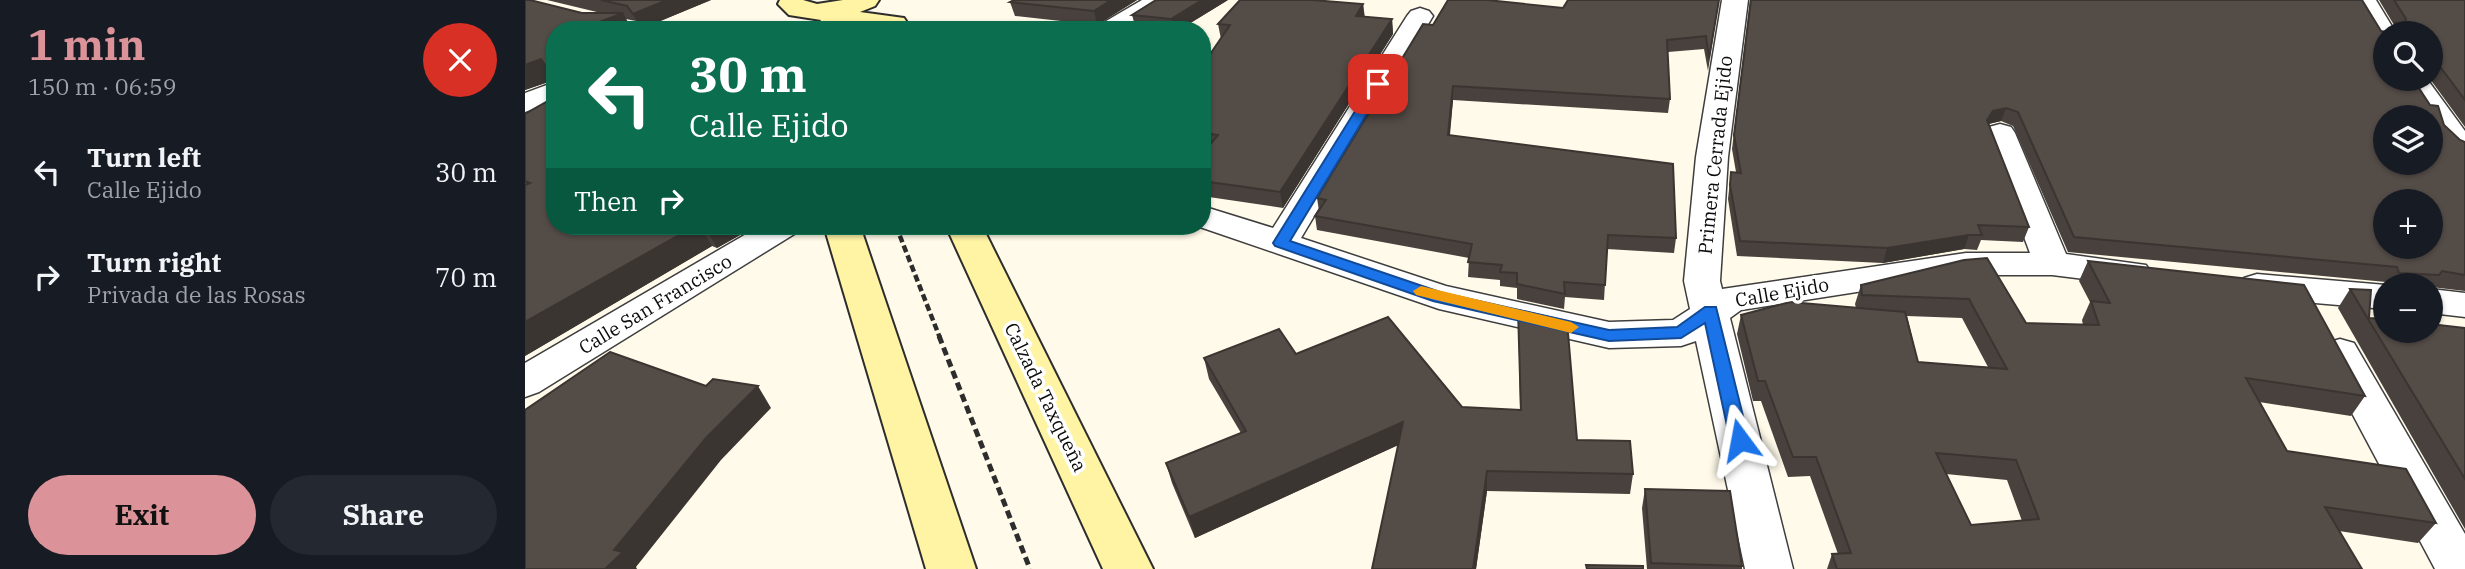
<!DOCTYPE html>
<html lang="en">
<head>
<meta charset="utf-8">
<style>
  :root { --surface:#171b24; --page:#242831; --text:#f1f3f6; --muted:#9ea1a6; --accent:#db9399 }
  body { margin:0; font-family:"IBM Plex Serif",serif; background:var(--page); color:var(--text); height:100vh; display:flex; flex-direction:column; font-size:26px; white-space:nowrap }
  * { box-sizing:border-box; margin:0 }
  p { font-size:23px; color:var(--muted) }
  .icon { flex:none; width:38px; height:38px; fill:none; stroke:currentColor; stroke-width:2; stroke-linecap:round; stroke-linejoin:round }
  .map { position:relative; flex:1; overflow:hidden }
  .side { display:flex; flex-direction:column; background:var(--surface); width:525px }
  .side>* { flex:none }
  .top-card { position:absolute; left:21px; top:21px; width:665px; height:214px; border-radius:28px; box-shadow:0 2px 5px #0004; background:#0b6e4f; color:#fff; overflow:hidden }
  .buttons { position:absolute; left:1848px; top:21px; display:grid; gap:14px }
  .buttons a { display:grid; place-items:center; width:70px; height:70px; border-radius:50%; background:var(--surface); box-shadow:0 2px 5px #0004; font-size:35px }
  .pin { position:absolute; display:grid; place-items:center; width:60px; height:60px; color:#fff; margin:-30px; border-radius:14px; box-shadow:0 4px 10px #0006 }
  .me { position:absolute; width:77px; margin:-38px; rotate:347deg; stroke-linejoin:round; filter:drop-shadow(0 0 5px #0008) }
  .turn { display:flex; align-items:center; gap:24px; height:147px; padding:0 28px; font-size:32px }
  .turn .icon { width:91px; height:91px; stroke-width:2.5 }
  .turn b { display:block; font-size:49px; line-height:60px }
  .then { display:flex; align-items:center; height:66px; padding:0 28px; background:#0003; gap:14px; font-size:26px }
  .round { display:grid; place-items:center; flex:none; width:74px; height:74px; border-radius:37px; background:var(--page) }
  .summary { display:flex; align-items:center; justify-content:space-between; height:119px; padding:0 28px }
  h1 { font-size:42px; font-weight:800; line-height:52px; color:var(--accent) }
  .action { display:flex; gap:14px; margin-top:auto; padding:14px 28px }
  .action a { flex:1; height:80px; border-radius:42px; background:var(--accent); color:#111; font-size:28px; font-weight:800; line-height:80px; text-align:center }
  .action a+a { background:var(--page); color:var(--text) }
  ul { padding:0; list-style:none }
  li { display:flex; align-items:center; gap:21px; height:105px; padding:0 28px }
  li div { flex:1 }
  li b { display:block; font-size:26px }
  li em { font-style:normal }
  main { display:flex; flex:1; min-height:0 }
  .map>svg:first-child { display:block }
</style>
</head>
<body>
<main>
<section class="side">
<div class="summary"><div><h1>1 min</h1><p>150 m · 06:59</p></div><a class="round" style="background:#d93025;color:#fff"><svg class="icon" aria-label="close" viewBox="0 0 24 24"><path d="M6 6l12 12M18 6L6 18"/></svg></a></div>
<ul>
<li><svg class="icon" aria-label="left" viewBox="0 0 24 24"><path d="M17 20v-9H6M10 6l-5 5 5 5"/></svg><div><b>Turn left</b><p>Calle Ejido</p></div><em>30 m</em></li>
<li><svg class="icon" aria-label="right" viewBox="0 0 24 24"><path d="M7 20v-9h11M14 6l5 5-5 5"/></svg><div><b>Turn right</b><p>Privada de las Rosas</p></div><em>70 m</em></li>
</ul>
<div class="action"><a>Exit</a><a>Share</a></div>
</section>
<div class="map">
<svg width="1940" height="569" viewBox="0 0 1940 569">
  <rect width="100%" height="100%" fill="#fffae9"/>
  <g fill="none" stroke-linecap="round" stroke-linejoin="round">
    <g stroke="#3e3e3e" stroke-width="3">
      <g id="street">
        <polygon points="617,0 648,0 644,5 604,30 572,30 576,24"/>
        <polygon points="1197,0 1223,0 1203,157 1195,281 1197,289 1441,253 1505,253 1460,133 1464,127 1475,124 1486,127 1490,133 1541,254 1621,265 1626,273 1621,281 1608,285 1527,275 1441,275 1216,310 1205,318 1268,569 1220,569 1171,341 1156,346 1084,348 914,309 672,226 677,226 677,206 748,228 882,16 886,11 895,8 904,11 908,16 776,238 921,286 1084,322 1148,320 1165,309 1159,281 1171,157"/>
        <polygon points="1825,0 1851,0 1871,33 1860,33 1860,45 1851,43"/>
        <path d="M 1874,79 L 1902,79 L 1940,131 L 1940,157 C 1921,153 1906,137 1906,117 L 1898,117 Z"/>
        <polygon points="30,82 30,101 0,112 0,93"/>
        <polygon points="235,226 276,226 271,233 14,392 0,397 0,363"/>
        <polygon points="1732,274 1861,285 1860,309 1732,298 1719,294 1714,286 1719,278"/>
        <polygon points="1906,289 1940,293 1940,317 1906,313"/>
        <polygon points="1815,339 1829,343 1940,534 1940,569 1910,569 1795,353 1801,343"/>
      </g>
    </g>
    <g stroke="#2d2d2d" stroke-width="4">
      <g id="secondary">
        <polygon points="255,0 278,0 292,4 318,0 354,0 350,6 335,12 379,18 383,24 379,30 341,27 295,30 292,26 296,20 264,15 253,4"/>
        <polygon points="299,226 335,226 451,569 401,569"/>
        <polygon points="421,226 457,226 628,569 578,569"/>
      </g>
    </g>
    <polyline stroke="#2d2d2d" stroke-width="4.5" stroke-dasharray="7 3.5" stroke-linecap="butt" points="371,226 415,338"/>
    <polyline stroke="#2d2d2d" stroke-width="5" stroke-dasharray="8 4.5" stroke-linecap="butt" points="414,336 505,569"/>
    <use href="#street" fill="#fff" fill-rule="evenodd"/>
    <use href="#secondary" fill="#fff4a4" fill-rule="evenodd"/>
  </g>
  <g fill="#48413d" fill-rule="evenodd">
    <polygon points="0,0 57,13 76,13 22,0 186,0 116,29 111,21 101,19 106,28 30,30 30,81 29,80 0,90"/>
    <polygon points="612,0 572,25 490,16 485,2"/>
    <polygon points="703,0 654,30 611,29 607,15"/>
    <polygon points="1194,0 1183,71 1179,49 1143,52 1145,99 1143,113 928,100 925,135 1151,238 1149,253 1082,249 1079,300 1040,297 1039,309 992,299 992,288 975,286 975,280 943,277 944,258 792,230 790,216 794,211 792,198 908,25 1038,8"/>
    <polygon points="1225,0 1837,0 1856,31 1864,33 1869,25 1854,0 1940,0 1940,127 1905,79 1906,33 1860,33 1860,79 1919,125 1935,140 1940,142 1940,291 1906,287 1906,285 1862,285 1861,282 1543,252 1488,126 1476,121 1464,124 1504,227 1498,242 1456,240 1452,250 1439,249 1358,263 1212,256 1203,199 1206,172 1211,172 1207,149"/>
    <polygon points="838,4 839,17 867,19 868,34 758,208 677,196 677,154 681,149 677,149 677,66 696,39 693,24"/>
    <polygon points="0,114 30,226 231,226 192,248 187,246 0,356"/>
    <path d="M 1439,260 L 1501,323 L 1558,325 L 1557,320 L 1565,302 L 1554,281 L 1563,261 L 1840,396 L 1826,416 L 1734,402 L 1762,451 L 1911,523 L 1893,543 L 1814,531 L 1837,569 L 1302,569 L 1307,554 L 1313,554 L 1285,476 L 1263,477 L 1236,401 L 1228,401 L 1212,334 L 1216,315 L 1331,308 L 1330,304 L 1336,285 ZM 1382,316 L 1437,318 L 1463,367 L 1393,362 ZM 1421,474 L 1482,480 L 1497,521 L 1446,525 Z"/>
    <polygon points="1825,289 1844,318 1940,328 1940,529 1813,308"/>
    <polygon points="993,310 1052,440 1108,474 1105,494 962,491 951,569 847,569 873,445 670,538 647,483 641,463 716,433 684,379 679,358 937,407 995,410"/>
    <polygon points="1120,489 1217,566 1217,569 1122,569 1117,508"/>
  </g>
  <g fill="#3b3532">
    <polygon points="142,0 186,0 116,29 108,14"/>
    <polygon points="586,0 612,0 572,25 569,11"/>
    <polygon points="677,0 703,0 654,30 648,30 646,19"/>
    <polygon points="838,4 840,18 831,16"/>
    <polygon points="98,13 107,30 77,21"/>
    <polygon points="867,19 868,34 758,208 755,192"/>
    <polygon points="16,59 29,80 0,90 0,65"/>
    <polygon points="30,61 30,80 20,65"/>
    <polygon points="928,86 928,100 923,149 923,135"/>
    <polygon points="1481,108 1476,121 1463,124 1462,120 1468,111"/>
    <polygon points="170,226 175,226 187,246 0,356 0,322"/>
    <polygon points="179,226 231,226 192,248"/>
    <polygon points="1444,235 1439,249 1358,263 1362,248"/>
    <polygon points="233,386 246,408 196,460 111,567 112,569 80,569 89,550 181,438"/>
    <polygon points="878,422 880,442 670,538 664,517"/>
    <polygon points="962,471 962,491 951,569 948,569"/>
  </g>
  <g fill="#544c47" stroke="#3b3532" stroke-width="2" fill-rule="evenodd">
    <polygon points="0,0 5,0 57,13 98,13 77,21 116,30 30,30 30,61 20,65 16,59 0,65"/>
    <polygon points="76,0 142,0 108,14 102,6"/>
    <polygon points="489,0 586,0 569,11 485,2"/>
    <polygon points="631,0 677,0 646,19 607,15"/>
    <polygon points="715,0 787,0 838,4 831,16 867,19 755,192 677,181 677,154 693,135 677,133 677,66 705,25 693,24"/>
    <polygon points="923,0 962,0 1038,8 1043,0 1194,0 1184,58 1181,36 1142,40 1145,99 928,86 923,135 1148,164 1151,238 1083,235 1080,285 1039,282 1040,294 992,284 992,273 975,272 977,265 943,262 947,244 790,216 801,200 792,198 898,24 908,25"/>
    <path d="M 1226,0 L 1837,0 L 1856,31 L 1866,33 L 1860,33 L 1860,79 L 1888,79 L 1905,105 L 1913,106 L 1919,125 L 1935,140 L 1940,142 L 1940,275 L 1917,271 L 1914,275 L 1874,273 L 1872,267 L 1549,237 L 1493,112 L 1481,108 L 1468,111 L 1462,120 L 1504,227 L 1453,225 L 1457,235 L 1444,235 L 1362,248 L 1215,241 L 1205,185 L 1206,172 L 1216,173 L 1209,135 ZM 1860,117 L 1906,117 L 1906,163 L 1860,163 ZM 1860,201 L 1906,201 L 1906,247 L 1860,247 Z"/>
    <polygon points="1869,0 1940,0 1940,100 1913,64 1906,64 1906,33 1869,33 1870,23 1880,22 1881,19"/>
    <polygon points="30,97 30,226 170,226 0,322 0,185 5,183 0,181 0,114"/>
    <path d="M 1462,258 L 1501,323 L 1574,325 L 1566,301 L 1585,303 L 1563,261 L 1779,285 L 1840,396 L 1721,378 L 1762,451 L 1881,469 L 1911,523 L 1800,507 L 1837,569 L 1312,569 L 1307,554 L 1326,553 L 1291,457 L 1268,457 L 1240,381 L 1233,381 L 1216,315 L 1265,302 L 1380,312 L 1393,362 L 1482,369 L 1444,299 L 1337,295 L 1336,285 L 1439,260 ZM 1411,453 L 1491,460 L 1514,519 L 1446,525 Z"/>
    <polygon points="1825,289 1846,290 1844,318 1860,319 1860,331 1906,331 1906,324 1940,328 1940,479"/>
    <polygon points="993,310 1042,321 1052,440 1105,441 1108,474 962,471 948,569 847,569 878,422 664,517 641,463 721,431 679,358 754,329 771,354 863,317 937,407 996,410"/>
    <polygon points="85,352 181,386 188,379 233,386 181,438 89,550 98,552 80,569 0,569 0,410"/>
    <polygon points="1120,489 1205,491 1217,566 1126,563"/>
    <polygon points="1061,565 1118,566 1118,569 1062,569"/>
  </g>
  <polygon fill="#1a73e8" stroke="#114b97" stroke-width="2" points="853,81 860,84 765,241 918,293 1084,330 1152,327 1180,307 1191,307 1224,440 1221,445 1208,445 1205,440 1180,323 1156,338 1084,341 908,301 750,246 748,243 847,84"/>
  <polygon fill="#f59e0b" points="896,286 1046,322 1054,327 1046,333 891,295 888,291"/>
  <g text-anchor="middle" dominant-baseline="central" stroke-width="7" stroke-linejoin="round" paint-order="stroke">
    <g font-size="19" fill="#0b0b0b" stroke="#fff">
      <text transform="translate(1190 155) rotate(-84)">Primera Cerrada Ejido</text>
      <text transform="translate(1257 292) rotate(-10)">Calle Ejido</text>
      <text transform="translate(130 304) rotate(-31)">Calle San Francisco</text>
      <text transform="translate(521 397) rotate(64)">Calzada Taxqueña</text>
    </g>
  </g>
</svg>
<div class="buttons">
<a><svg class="icon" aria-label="search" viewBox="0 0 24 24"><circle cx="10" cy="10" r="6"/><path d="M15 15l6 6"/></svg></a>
<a><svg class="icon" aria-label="layers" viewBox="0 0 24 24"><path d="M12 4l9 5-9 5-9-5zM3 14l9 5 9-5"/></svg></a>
<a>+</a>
<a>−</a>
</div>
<div class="pin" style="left:853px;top:84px;background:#d93025"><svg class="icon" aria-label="arrive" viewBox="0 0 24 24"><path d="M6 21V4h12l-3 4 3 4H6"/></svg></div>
<svg class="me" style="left:1215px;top:440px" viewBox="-20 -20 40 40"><path d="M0-17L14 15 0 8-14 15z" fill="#1a73e8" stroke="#fff" stroke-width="4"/></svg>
<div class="top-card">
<div class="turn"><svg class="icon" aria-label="left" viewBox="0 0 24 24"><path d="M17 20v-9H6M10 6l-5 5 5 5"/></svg><div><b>30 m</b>Calle Ejido</div></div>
<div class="then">Then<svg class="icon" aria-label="right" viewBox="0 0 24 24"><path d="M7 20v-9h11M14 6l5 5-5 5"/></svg></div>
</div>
</div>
</main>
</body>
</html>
